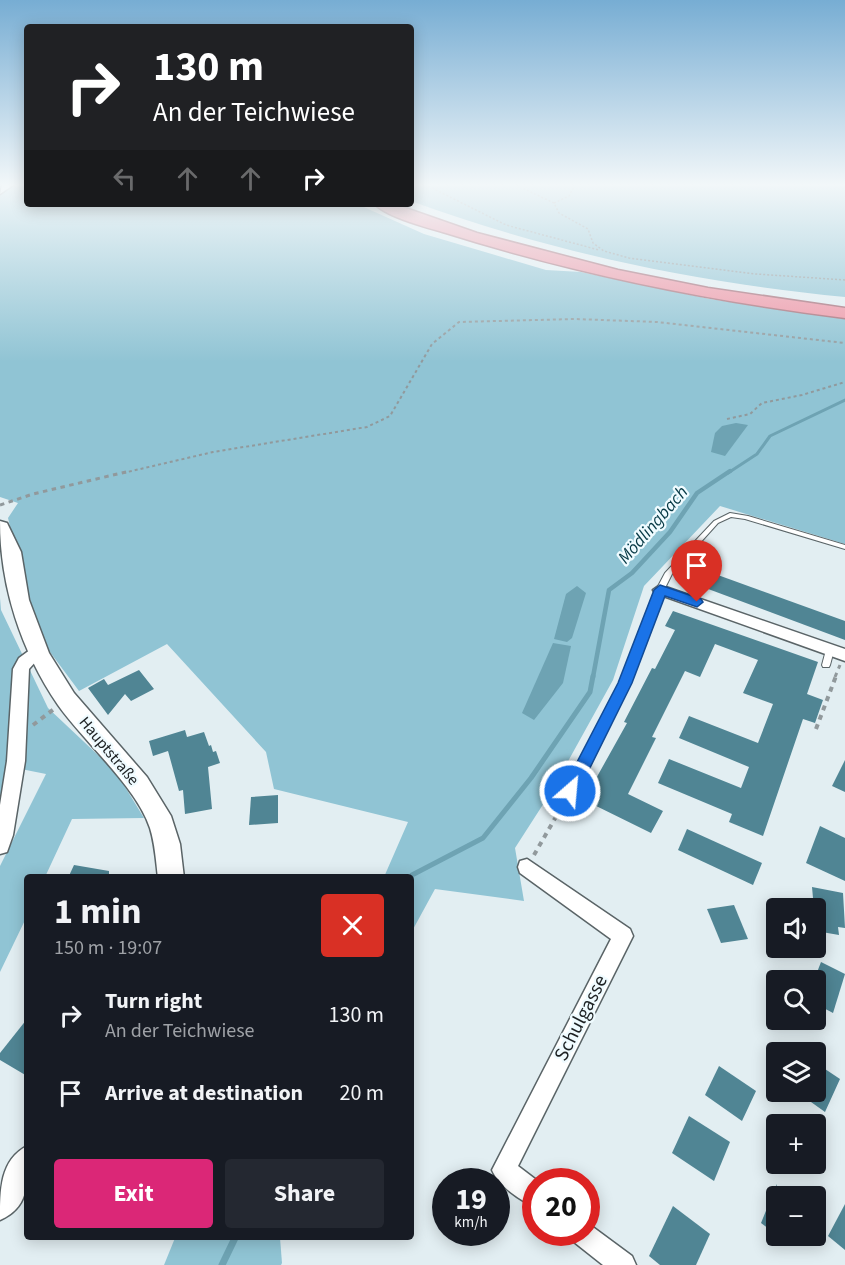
<!DOCTYPE html>
<html lang="en">
<head>
<meta charset="utf-8">
<style>
  :root { --surface:#171b24; --page:#242831; --text:#f1f3f6; --muted:#9ea1a6; --accent:#db2777 }
  body { margin:0; font-family:"Source Sans 3",sans-serif; background:var(--page); color:var(--text); height:100vh; display:flex; flex-direction:column; font-size:22px; white-space:nowrap }
  * { box-sizing:border-box; margin:0 }
  p { font-size:20px; color:var(--muted) }
  .icon { flex:none; width:33px; height:33px; fill:none; stroke:currentColor; stroke-width:2; stroke-linecap:round; stroke-linejoin:round }
  .map { position:relative; flex:1; overflow:hidden }
  .drawer { position:absolute; left:24px; top:874px; width:390px; height:366px; display:flex; flex-direction:column; background:var(--surface); border-radius:6px; box-shadow:0 3px 15px #0003 }
  .drawer>* { flex:none }
  .hud { position:absolute; left:24px; top:24px; width:390px; height:183px; border-radius:6px; box-shadow:0 3px 15px #0003; background:#202124; color:#fff; overflow:hidden }
  .controls { position:absolute; left:766px; top:898px; display:grid; gap:12px }
  .controls a { display:grid; place-items:center; width:60px; height:60px; border-radius:6px; background:var(--surface); box-shadow:0 3px 15px #0003; font-size:30px }
  .speed { position:absolute; left:432px; top:1168px; display:flex; gap:12px; font-size:30px; font-weight:700; text-align:center }
  .speed>* { display:grid; place-content:center; width:78px; height:78px; border-radius:50%; background:var(--surface); box-shadow:0 3px 15px #0003; line-height:1 }
  .speed small { font-size:15px; font-weight:400 }
  .speed .limit { border:9px solid #d22; background:#fff; color:#111 }
  .pin { position:absolute; display:grid; place-items:center; width:51px; height:51px; color:#fff; margin:-62px -26px; border-radius:50% 50% 50% 0; rotate:-45deg; box-shadow:0 0 6px #0007 }
  .pin .icon { rotate:45deg }
  .me { position:absolute; width:66px; margin:-33px; rotate:27deg; stroke-linejoin:round; filter:drop-shadow(0 0 4px #0008) }
  .turn { display:flex; align-items:center; gap:21px; height:126px; padding:0 30px; font-size:27px }
  .turn .icon { width:78px; height:78px; stroke-width:2.5 }
  .turn b { display:block; font-size:42px; line-height:51px }
  .lanes { display:flex; align-items:center; height:57px; padding:0 30px; background:#0003; justify-content:center; gap:30px; direction:ltr }
  .lanes .off { opacity:.35 }
  .round { display:grid; place-items:center; flex:none; width:63px; height:63px; border-radius:6px; background:var(--page) }
  .overview { display:flex; align-items:center; justify-content:space-between; height:102px; padding:0 30px }
  h1 { font-size:36px; font-weight:700; line-height:45px }
  .primary-button { display:flex; gap:12px; margin-top:auto; padding:12px 30px }
  .primary-button a { flex:1; height:69px; border-radius:6px; background:var(--accent); color:#fff; font-size:24px; font-weight:700; line-height:69px; text-align:center }
  .primary-button a+a { background:var(--page); color:var(--text) }
  ul { padding:0; list-style:none }
  li { display:flex; align-items:center; gap:18px; height:78px; padding:0 30px }
  li div { flex:1 }
  li b { display:block; font-size:22px }
  li em { font-style:normal }
  .map>svg:first-child { display:block }
</style>
</head>
<body>
<div class="map">
<svg width="845" height="1265" viewBox="0 0 845 1265">
  <rect width="100%" height="100%" fill="#e2eef2"/>
  <g fill="#90c4d4">
    <polygon points="12,185 27,185 27,204 357,204 424,234 546,270 581,272 710,299 845,319 845,544 720,506 644,586 613,680 551,792 515,848 524,901 435,889 411,933 411,878 384,877 408,822 274,789 266,752 167,644 79,691 44,644 29,606 8,518 18,503 0,497 0,194"/>
    <path d="M 411,185 L 845,185 L 845,297 C 698,283 550,252 411,201 Z"/>
    <polygon points="0,598 1,610 48,708 116,772 144,818 72,819 45,877 27,878 27,916 0,972 0,866 46,774 11,767 0,826"/>
    <polygon points="175,1238 280,1238 282,1263 281,1265 164,1265"/>
  </g>
  <g fill="#6ea3b3">
    <polygon points="736,423 748,425 725,456 711,452 715,433 722,426"/>
    <polygon points="577,586 586,593 572,638 567,642 554,639 566,594"/>
    <polygon points="553,643 571,646 563,683 534,720 522,713"/>
  </g>
  <g fill="none" stroke-linecap="round" stroke-linejoin="round">
    <polyline stroke="#6ea3b3" stroke-width="3" points="728,473 757,454 770,436 845,400"/>
    <polyline stroke="#6ea3b3" stroke-width="4.5" points="593,677 609,590 632,573 670,532 697,493 730,471"/>
    <polyline stroke="#6ea3b3" stroke-width="5" points="411,878 412,875 483,838 531,778 590,692 593,676"/>
    <polyline stroke="#6ea3b3" stroke-width="7" points="222,1265 235,1238"/>
  </g>
  <g fill="#508594">
    <polygon points="693,566 845,621 845,640 684,580"/>
    <polygon points="673,611 818,662 807,694 823,700 815,723 803,719 763,836 729,822 732,814 658,783 669,759 741,788 749,767 679,738 689,716 758,743 773,704 743,693 758,660 715,644 700,677 685,671 652,737 656,738 628,794 663,811 651,833 584,800 627,723 624,722 652,668 655,669 675,630 665,626"/>
    <polygon points="139,670 154,689 131,701 125,694 108,715 88,688 104,679 108,685"/>
    <polygon points="185,730 187,737 204,732 209,746 211,745 213,752 216,751 220,763 208,767 212,809 185,814 183,790 179,791 168,751 153,756 149,741"/>
    <polygon points="845,760 845,792 832,786"/>
    <polygon points="278,795 278,823 249,825 251,797"/>
    <polygon points="820,826 845,838 845,881 806,863"/>
    <polygon points="687,829 762,863 753,885 678,850"/>
    <polygon points="74,865 109,871 109,878 68,878"/>
    <polygon points="812,887 843,893 845,928 838,927 839,935 816,931 816,909 814,909"/>
    <polygon points="734,905 748,939 721,943 707,909"/>
    <polygon points="821,962 845,974 833,1013 816,1004 816,975"/>
    <polygon points="27,1019 27,1076 0,1060 0,1053"/>
    <polygon points="816,1063 840,1079 825,1112 797,1092 816,1092"/>
    <polygon points="719,1066 756,1091 742,1121 705,1095"/>
    <polygon points="689,1116 730,1142 714,1181 672,1153"/>
    <polygon points="777,1184 777,1235 761,1223"/>
    <polygon points="845,1204 845,1250 828,1236"/>
    <polygon points="673,1206 710,1234 696,1265 660,1265 649,1256"/>
  </g>
  <g fill="none" stroke-linecap="round" stroke-linejoin="round">
    <g stroke="#5a6467" stroke-width="2">
      <g id="service">
        <polygon points="730,513 748,516 845,545 845,549 745,519 731,517 718,523 672,574 664,590 629,683 573,794 570,795 567,794 566,791 621,683 656,590 665,573 714,521"/>
        <polygon points="830,647 834,650 830,665 829,667 823,667 822,665 826,650"/>
      </g>
    </g>
    <g stroke="#5a6467" stroke-width="3">
      <g id="minor">
        <polygon points="660,585 845,649 845,661 655,593 653,590"/>
        <polygon points="38,644 43,646 46,650 29,669 25,761 13,835 7,852 0,854 0,805 7,761 13,669 19,658"/>
        <path d="M 527,859 L 630,929 L 633,936 L 518,1166 L 539,1182 L 536,1182 L 536,1207 C 520,1201 498,1185 492,1170 L 611,939 L 520,873 L 518,867 L 520,861 Z"/>
        <polygon points="586,1222 632,1256 636,1265 603,1265 574,1242 571,1233 586,1233"/>
      </g>
    </g>
    <g stroke="#5a6467" stroke-width="3">
      <g id="secondary">
        <polygon points="2,185 13,185 0,194"/>
        <path d="M 0,521 L 7,523 L 21,552 L 29,600 L 49,653 L 74,693 L 147,777 L 171,816 L 180,844 L 184,878 L 158,878 C 156,861 155,844 150,828 C 136,786 84,742 58,705 C 21,651 0,586 0,521 Z"/>
        <path d="M 27,1146 C 27,1176 33,1206 0,1220 C 0,1190 0,1160 27,1146 Z"/>
      </g>
    </g>
    <g stroke="#a56d78" stroke-width="3">
      <path id="motorway" d="M 375,204 L 394,204 L 477,233 L 618,270 L 708,288 L 845,308 L 845,318 C 709,301 576,274 446,233 C 429,228 386,217 375,204 Z"/>
    </g>
    <g stroke="#91999c" stroke-width="1.5" stroke-dasharray="2 2" stroke-linecap="butt">
      <polyline points="420,185 439,188 449,185"/>
      <polyline points="516,185 554,203 559,213 588,229 593,243 604,251 629,258 756,274 845,280"/>
      <polyline points="432,188 506,225 599,250"/>
      <polyline points="554,203 569,196 575,185"/>
    </g>
    <g stroke="#91999c" stroke-width="2" stroke-dasharray="3 3" stroke-linecap="butt">
      <polyline points="727,419 750,414 762,403 802,395 845,382"/>
      <polyline points="123,473 213,452 367,427 390,416 432,344 459,322 575,319 657,322 845,343"/>
    </g>
    <g stroke="#91999c" stroke-width="3" stroke-dasharray="4.5 4.5" stroke-linecap="butt">
      <polyline points="0,505 33,494 130,471"/>
      <polyline points="835,677 840,665"/>
    </g>
    <g stroke="#91999c" stroke-width="4" stroke-dasharray="5 5" stroke-linecap="butt">
      <polyline points="33,725 54,709"/>
      <polyline points="816,729 836,676"/>
      <polyline points="534,855 565,801"/>
    </g>
    <use href="#service" fill="#fff" fill-rule="evenodd"/>
    <use href="#minor" fill="#fff" fill-rule="evenodd"/>
    <use href="#secondary" fill="#fff" fill-rule="evenodd"/>
    <use href="#motorway" fill="#ee95a5" fill-rule="evenodd"/>
  </g>
  <linearGradient id="sky" x2="0" y2="1"><stop stop-color="#77add3"/><stop offset="0.51" stop-color="#f2f7f9"/><stop offset="1" stop-color="#f2f7f9" stop-opacity="0"/></linearGradient>
  <rect width="845" height="362" fill="url(#sky)"/>
  <polygon fill="#1a73e8" stroke="#114b97" stroke-width="1.5" points="660,585 701,599 703,602 697,607 665,596 632,683 576,796 570,798 564,796 562,791 618,683 654,590"/>
  <g text-anchor="middle" dominant-baseline="central" stroke-width="4.5" stroke-linejoin="round" paint-order="stroke">
    <g font-size="16" fill="#1e2224" stroke="#effbff">
      <text transform="translate(109 751) rotate(50)">Hauptstraße</text>
    </g>
    <g font-size="18" font-style="italic" fill="#063945" stroke="#effbff">
      <text transform="translate(653 525) rotate(-49)">Mödlingbach</text>
    </g>
    <g font-size="20" fill="#1e2224" stroke="#effbff">
      <text transform="translate(581 1018) rotate(-63)">Schulgasse</text>
    </g>
  </g>
</svg>
<div class="controls">
<a><svg class="icon" aria-label="sound" viewBox="0 0 24 24"><path d="M4 9h4l5-4v14l-5-4H4zM17 9q2 3 0 6"/></svg></a>
<a><svg class="icon" aria-label="search" viewBox="0 0 24 24"><circle cx="10" cy="10" r="6"/><path d="M15 15l6 6"/></svg></a>
<a><svg class="icon" aria-label="layers" viewBox="0 0 24 24"><path d="M12 4l9 5-9 5-9-5zM3 14l9 5 9-5"/></svg></a>
<a>+</a>
<a>−</a>
</div>
<div class="speed"><div>19<small>km/h</small></div><div class="limit">20</div></div>
<div class="pin" style="left:697px;top:602px;background:#d93025"><svg class="icon" aria-label="arrive" viewBox="0 0 24 24"><path d="M6 21V4h12l-3 4 3 4H6"/></svg></div>
<svg class="me" style="left:570px;top:791px" viewBox="-20 -20 40 40"><circle r="17" fill="#1a73e8" stroke="#fff" stroke-width="3"/><path d="M0-11L8 9 0 5-8 9z" fill="#fff"/></svg>
<div class="hud">
<div class="turn"><svg class="icon" aria-label="right" viewBox="0 0 24 24"><path d="M7 20v-9h11M14 6l5 5-5 5"/></svg><div><b>130 m</b>An der Teichwiese</div></div>
<div class="lanes"><svg class="icon off" aria-label="left" viewBox="0 0 24 24"><path d="M17 20v-9H6M10 6l-5 5 5 5"/></svg><svg class="icon off" aria-label="ahead" viewBox="0 0 24 24"><path d="M12 20V5M6 11l6-6 6 6"/></svg><svg class="icon off" aria-label="ahead" viewBox="0 0 24 24"><path d="M12 20V5M6 11l6-6 6 6"/></svg><svg class="icon" aria-label="right" viewBox="0 0 24 24"><path d="M7 20v-9h11M14 6l5 5-5 5"/></svg></div>
</div>
<section class="drawer">
<div class="overview"><div><h1>1 min</h1><p>150 m · 19:07</p></div><a class="round" style="background:#d93025;color:#fff"><svg class="icon" aria-label="close" viewBox="0 0 24 24"><path d="M6 6l12 12M18 6L6 18"/></svg></a></div>
<ul>
<li><svg class="icon" aria-label="right" viewBox="0 0 24 24"><path d="M7 20v-9h11M14 6l5 5-5 5"/></svg><div><b>Turn right</b><p>An der Teichwiese</p></div><em>130 m</em></li>
<li><svg class="icon" aria-label="arrive" viewBox="0 0 24 24"><path d="M6 21V4h12l-3 4 3 4H6"/></svg><div><b>Arrive at destination</b></div><em>20 m</em></li>
</ul>
<div class="primary-button"><a>Exit</a><a>Share</a></div>
</section>
</div>
</body>
</html>
